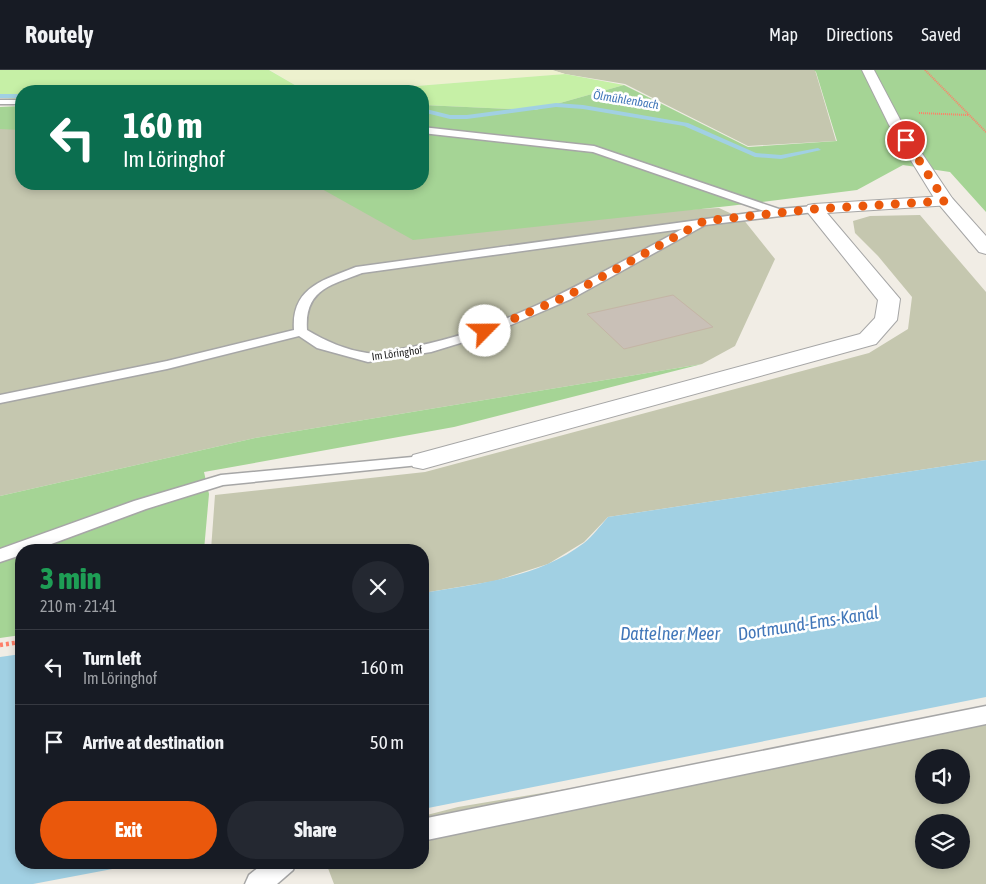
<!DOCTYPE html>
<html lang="en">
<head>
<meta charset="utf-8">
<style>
  :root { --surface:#171b24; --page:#242831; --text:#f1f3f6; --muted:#9ea1a6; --line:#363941; --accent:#ea580c }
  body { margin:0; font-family:"Asap Condensed",sans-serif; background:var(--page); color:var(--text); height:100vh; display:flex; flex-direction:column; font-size:19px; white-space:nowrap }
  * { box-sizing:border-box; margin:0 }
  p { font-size:16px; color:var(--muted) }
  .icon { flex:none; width:28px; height:28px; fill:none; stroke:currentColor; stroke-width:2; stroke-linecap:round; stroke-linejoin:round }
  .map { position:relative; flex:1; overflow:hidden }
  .panel { position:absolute; left:15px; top:474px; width:414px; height:325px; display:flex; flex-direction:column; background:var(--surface); border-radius:20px; box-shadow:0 2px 8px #0003 }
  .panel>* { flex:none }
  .guide { position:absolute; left:15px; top:15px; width:414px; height:105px; border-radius:20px; box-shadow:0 2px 8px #0003; background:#0b6e4f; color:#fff; overflow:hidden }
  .buttons { position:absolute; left:915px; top:679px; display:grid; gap:10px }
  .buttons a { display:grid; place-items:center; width:55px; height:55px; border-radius:50%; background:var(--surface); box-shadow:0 2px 8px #0003; font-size:25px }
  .pin { position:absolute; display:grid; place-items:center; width:42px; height:42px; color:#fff; margin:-21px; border:2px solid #fff; border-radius:50%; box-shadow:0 1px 5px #0007 }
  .me { position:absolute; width:55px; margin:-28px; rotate:67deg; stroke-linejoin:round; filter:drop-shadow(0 0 4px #0008) }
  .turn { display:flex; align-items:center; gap:18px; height:105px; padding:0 25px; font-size:22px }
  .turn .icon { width:65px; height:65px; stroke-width:2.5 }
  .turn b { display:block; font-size:35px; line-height:42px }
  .round { display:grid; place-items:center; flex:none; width:52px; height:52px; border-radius:26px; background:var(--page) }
  .overview { display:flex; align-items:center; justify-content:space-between; height:85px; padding:0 25px }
  h1 { font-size:30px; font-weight:800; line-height:38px; color:#1e9e55 }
  .button { display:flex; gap:10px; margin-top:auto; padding:10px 25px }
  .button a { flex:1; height:58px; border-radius:30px; background:var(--accent); color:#fff; font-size:20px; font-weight:800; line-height:58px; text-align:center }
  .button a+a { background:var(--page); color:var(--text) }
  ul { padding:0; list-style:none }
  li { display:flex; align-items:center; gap:15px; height:75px; padding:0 25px; border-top:1px solid var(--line) }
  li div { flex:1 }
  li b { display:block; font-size:19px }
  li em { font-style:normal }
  header { display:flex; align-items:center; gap:30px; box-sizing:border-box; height:70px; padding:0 25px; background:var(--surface); border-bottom:1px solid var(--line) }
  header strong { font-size:24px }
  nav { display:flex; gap:28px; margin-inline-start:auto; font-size:18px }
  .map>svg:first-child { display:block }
</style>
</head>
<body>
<header>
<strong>Routely</strong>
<nav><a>Map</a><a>Directions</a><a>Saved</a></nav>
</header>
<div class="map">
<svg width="986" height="814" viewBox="0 0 986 814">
  <rect width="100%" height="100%" fill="#f1ede5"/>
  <g fill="#c5c7af" fill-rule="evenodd">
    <polygon points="552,0 815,0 836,71 748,76 625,14 565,4"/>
    <polygon points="0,55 21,55 21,114 422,114 638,142 719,138 743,149 775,189 735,276 702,294 255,368 0,426"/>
    <polygon points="920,145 986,222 986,390 608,447 584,472 548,494 495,511 423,523 422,480 211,480 215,425 425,402 869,283 908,259 912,227 878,186 855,163 853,151 870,146"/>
    <path d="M 986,640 L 986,814 L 334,814 L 326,793 L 422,792 L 423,746 L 458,737 L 698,697 ZM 924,688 L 961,688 L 961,725 L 924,725 ZM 924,752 L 961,752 L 961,790 L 924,790 Z"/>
  </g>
  <polygon fill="#edf1ce" points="270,0 552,0 565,4 378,19 318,19 300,18"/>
  <polygon fill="#c6f0a6" points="0,0 269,0 300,18 318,19 379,19 565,4 624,15 535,40 423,35 422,21 21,21 21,29 0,28"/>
  <g fill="#a5d495">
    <polygon points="814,0 986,0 986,142 950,102 903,95 857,120 729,136 413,170 313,114 422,114 423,35 535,40 624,15 748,77 837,71 816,2"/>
    <polygon points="21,36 21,60 0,59 0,37"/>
    <polygon points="702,294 454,357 204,402 209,424 204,480 21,480 21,565 0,568 0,426 255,368"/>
  </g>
  <g fill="#a1d0e3">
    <path d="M 986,390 L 986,627 L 423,739 L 423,523 C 477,514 538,508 584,473 C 593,466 600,456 608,447 Z"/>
    <polygon points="21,584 21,792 144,793 33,814 0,814 0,587"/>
  </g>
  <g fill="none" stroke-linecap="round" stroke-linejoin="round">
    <g fill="#a1d0e3" fill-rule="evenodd">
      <rect x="0" y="24" width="21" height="4"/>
      <polygon points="556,33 583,35 688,53 756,83 781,85 818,78 821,80 781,89 755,87 684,56 583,39 556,37 467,49 450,49 422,42 422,38 450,45 467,45"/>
    </g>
  </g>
  <polygon fill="#c9c0b7" stroke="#c4b5a5" points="673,225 713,257 624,279 587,244"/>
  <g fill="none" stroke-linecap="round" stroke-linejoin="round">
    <g stroke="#a6a6a6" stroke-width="3">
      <g id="service">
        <rect x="0" y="30" width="21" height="4"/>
        <path d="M 422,57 L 594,76 L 779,139 L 814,136 L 819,139 L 814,142 L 705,155 L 571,229 L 490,264 L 431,282 L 368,292 L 317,278 L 299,266 L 167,299 L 0,333 L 0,325 L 167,291 L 294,260 C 291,217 324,210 356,197 L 764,141 L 593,82 L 422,63 ZM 682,159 C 593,207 502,263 401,279 C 391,280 377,285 367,283 C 346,280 325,271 307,260 C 304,219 332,215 362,203 Z"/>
        <polygon points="423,386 429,388 431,391 429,394 223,415 146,439 35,480 21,480 21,485 0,492 0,479 134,431 221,405"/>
        <polygon points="986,636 986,654 422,771 422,749"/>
        <polygon points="265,792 296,792 293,800 277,814 245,814 249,805"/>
      </g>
    </g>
    <g stroke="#a6a6a6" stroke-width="2">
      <polygon id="minor" points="945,126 951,127 954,131 951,135 827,143 900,229 897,250 876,274 423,399 413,397 410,391 413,385 860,264 875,248 878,230 805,139 808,135 814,134"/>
    </g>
    <g stroke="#a6a6a6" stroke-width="2">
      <polygon id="tertiary" points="862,0 874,0 903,55 952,128 986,166 986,184 979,182 936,131 889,55"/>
    </g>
    <g stroke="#ff7f68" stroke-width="2" stroke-dasharray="1 1" stroke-linecap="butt">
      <polyline points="925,0 986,62"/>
      <polyline points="919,43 968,45"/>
    </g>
    <polyline stroke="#ff7f68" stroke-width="4.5" stroke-dasharray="3 3" stroke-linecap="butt" points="0,575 21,572"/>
    <use href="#service" fill="#fff" fill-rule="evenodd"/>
    <use href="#minor" fill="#fff" fill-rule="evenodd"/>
    <use href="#tertiary" fill="#fff" fill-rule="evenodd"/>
  </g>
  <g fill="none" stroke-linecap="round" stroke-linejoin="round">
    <polyline stroke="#ea580c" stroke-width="9" stroke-dasharray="0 16.2" points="485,261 567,226 704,151 814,139 945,131 906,70"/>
  </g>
  <g text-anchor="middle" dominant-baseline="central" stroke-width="5" stroke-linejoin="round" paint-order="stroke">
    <g font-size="11" fill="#1f1f1f" stroke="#fff">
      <text transform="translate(397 283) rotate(-8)">Im Löringhof</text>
    </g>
    <g font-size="12" font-style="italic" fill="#4277b9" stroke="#fff">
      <text transform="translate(626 30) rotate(9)">Ölmühlenbach</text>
    </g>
    <g font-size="18" font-style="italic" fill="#4277b9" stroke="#fff">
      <text transform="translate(808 553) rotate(-9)">Dortmund-Ems-Kanal</text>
      <text x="670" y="563">Dattelner Meer</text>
    </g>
  </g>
</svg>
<div class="buttons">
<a><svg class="icon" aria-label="sound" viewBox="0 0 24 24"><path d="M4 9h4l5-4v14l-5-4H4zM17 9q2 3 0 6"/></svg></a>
<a><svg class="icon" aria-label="layers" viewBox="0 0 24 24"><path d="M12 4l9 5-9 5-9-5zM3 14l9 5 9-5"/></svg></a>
</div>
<div class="pin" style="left:906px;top:70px;background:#d93025"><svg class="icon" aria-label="arrive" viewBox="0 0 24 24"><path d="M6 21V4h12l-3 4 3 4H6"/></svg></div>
<svg class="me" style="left:485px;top:261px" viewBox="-20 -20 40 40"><circle r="19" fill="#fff"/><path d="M0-13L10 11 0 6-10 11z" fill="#ea580c"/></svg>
<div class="guide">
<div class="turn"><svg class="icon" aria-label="left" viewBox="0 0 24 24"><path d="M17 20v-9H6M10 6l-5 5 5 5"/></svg><div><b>160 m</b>Im Löringhof</div></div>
</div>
<section class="panel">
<div class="overview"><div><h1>3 min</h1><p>210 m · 21:41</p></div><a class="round"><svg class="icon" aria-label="close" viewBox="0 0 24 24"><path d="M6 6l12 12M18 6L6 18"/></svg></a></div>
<ul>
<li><svg class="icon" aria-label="left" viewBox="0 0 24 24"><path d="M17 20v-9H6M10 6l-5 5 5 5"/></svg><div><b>Turn left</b><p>Im Löringhof</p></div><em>160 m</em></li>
<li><svg class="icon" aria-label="arrive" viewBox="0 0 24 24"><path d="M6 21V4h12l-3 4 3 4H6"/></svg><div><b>Arrive at destination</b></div><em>50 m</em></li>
</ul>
<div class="button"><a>Exit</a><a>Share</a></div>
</section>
</div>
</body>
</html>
